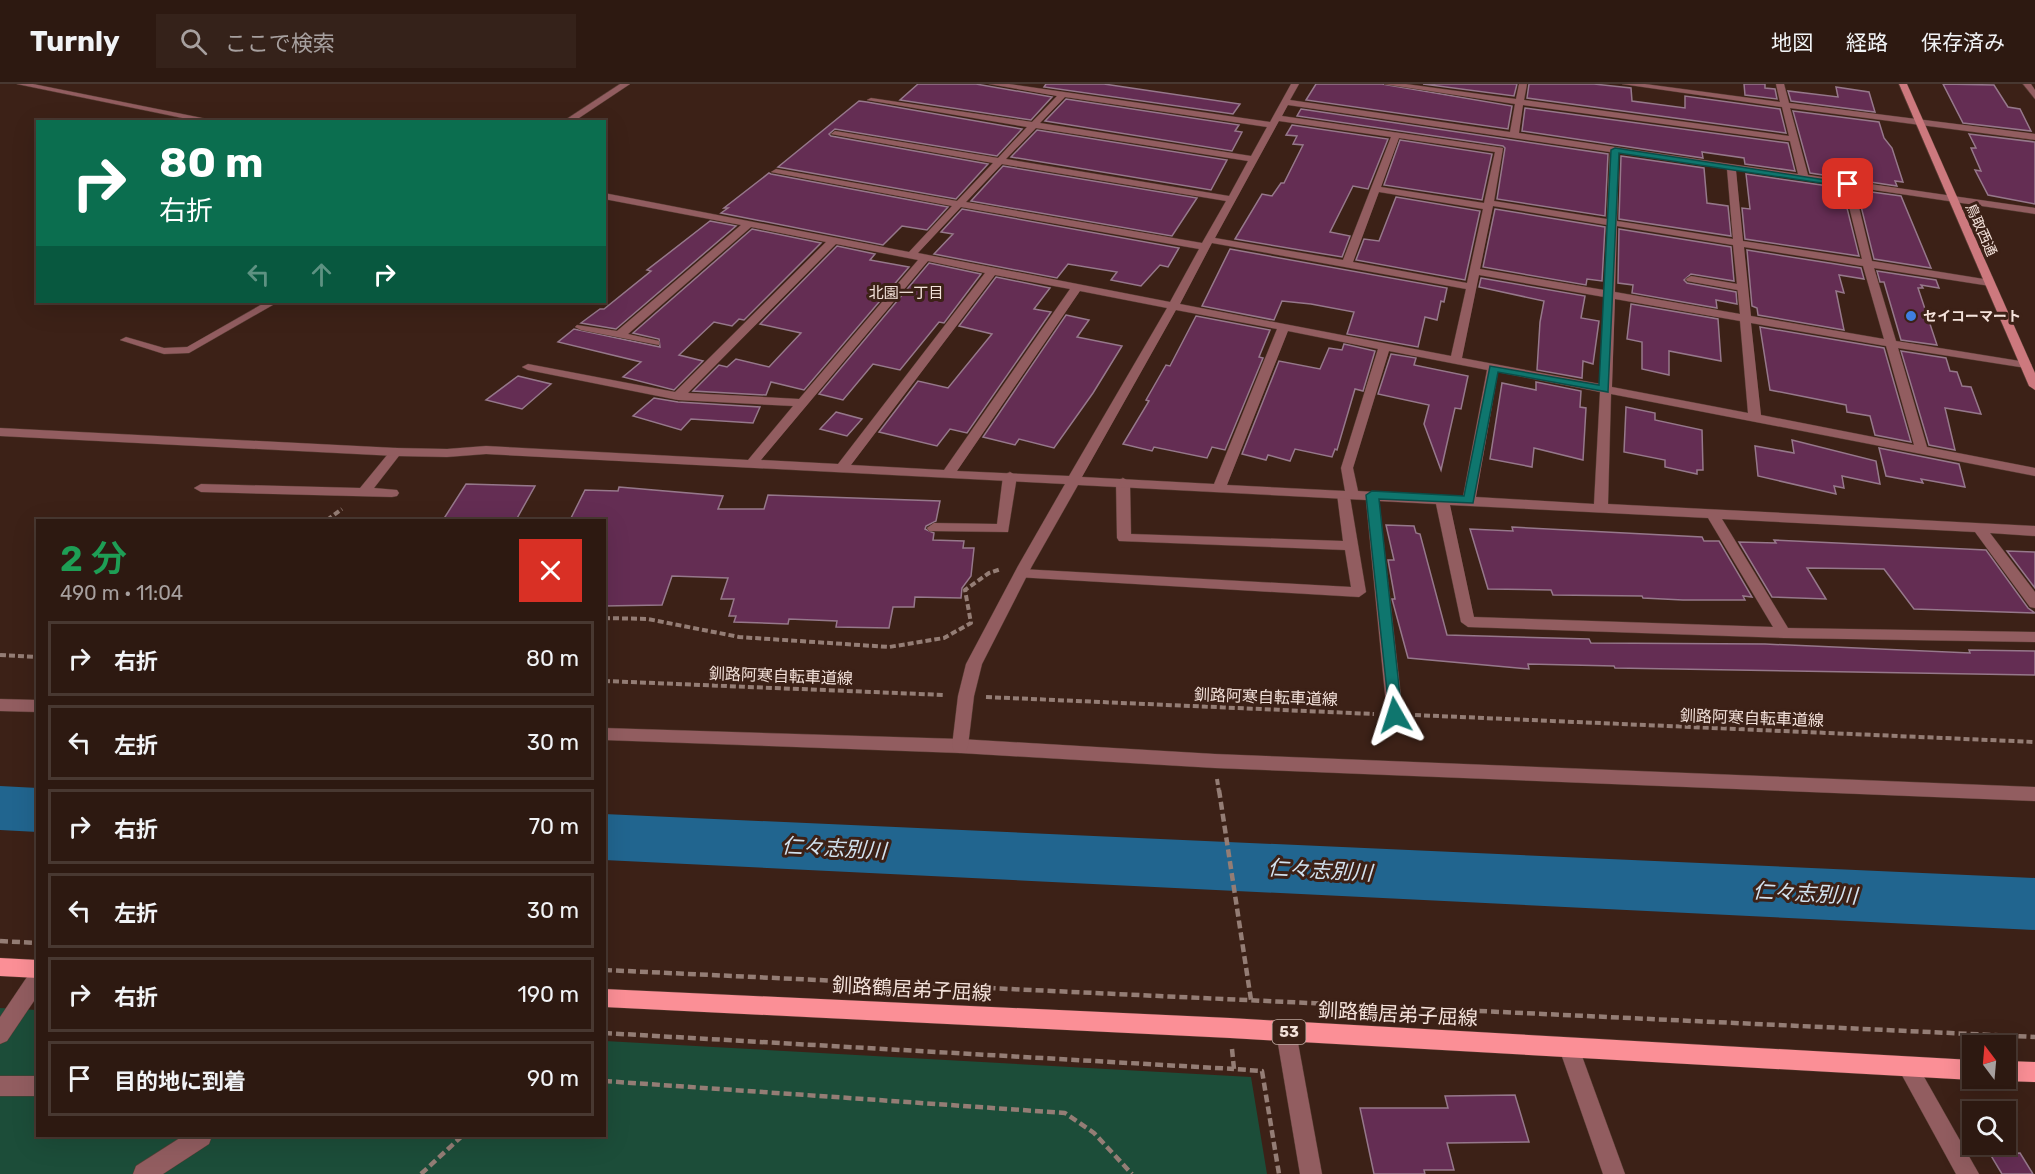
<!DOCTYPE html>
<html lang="ja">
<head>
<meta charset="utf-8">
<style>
  :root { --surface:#2d1911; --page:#35221a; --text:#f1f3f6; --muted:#a7a09f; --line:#483831 }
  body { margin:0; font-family:Rubik,"Noto Sans JP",sans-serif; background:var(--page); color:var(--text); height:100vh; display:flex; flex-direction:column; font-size:22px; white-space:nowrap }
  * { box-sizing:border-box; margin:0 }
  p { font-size:20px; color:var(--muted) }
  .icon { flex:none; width:33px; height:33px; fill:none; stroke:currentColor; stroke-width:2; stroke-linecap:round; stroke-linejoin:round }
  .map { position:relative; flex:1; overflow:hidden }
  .details { position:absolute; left:36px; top:435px; width:570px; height:618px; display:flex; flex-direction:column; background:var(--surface); border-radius:0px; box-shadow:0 6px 24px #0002,0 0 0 2px var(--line) }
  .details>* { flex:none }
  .top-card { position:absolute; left:36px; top:36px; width:570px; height:183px; border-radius:0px; box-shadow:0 6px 24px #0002,0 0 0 2px var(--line); background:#0b6e4f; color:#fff; overflow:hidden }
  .needle { width:39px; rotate:344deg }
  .fabs { position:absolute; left:1962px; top:951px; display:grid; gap:12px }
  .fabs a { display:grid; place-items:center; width:54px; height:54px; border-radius:0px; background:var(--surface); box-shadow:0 6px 24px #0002,0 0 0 2px var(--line); font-size:30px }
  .pin { position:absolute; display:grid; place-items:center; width:51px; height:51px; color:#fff; margin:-26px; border-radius:12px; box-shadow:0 3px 9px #0006 }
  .me { position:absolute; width:66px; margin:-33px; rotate:354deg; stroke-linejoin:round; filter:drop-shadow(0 0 4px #0008) }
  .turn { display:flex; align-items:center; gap:21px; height:126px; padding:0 24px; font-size:27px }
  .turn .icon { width:78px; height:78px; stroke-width:2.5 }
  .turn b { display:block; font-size:42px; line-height:51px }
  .lanes { display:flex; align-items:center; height:57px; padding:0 24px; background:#0003; justify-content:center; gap:30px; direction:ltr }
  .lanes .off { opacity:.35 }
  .round { display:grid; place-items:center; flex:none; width:63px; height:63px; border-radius:0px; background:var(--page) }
  .headline { display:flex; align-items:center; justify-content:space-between; height:102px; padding:0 24px }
  h1 { font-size:36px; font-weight:600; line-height:45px; color:#1e9e55 }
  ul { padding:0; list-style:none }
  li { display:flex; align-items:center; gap:18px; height:75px; margin:0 12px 9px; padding:0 12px; border:3px solid var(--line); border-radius:0px }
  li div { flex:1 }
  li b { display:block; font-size:22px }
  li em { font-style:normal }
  header { display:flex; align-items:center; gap:36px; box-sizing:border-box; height:84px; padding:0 30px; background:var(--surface); border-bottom:2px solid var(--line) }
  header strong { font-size:28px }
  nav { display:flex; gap:33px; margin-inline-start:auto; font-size:21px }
  .search { width:420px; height:54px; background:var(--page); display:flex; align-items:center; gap:15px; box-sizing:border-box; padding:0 21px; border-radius:0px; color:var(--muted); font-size:22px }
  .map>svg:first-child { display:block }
</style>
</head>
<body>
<header>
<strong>Turnly</strong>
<div class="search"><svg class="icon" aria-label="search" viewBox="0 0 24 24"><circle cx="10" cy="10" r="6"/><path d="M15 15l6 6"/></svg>ここで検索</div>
<nav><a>地図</a><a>経路</a><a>保存済み</a></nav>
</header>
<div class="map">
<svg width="2035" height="1090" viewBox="0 0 2035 1090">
  <rect width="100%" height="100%" fill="#3c2117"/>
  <polygon fill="#1c4d39" points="0,924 37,926 38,1052 604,1052 605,957 1251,993 1267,1090 0,1090"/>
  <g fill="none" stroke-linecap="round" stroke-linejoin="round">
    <g fill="#21658f" fill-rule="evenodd">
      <polygon points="0,702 38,704 38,748 0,746"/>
      <polygon points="604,730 2035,794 2035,846 604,776"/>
    </g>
  </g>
  <g fill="#642d53" stroke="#96788b" stroke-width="1.5">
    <polygon points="918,0 976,0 1052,13 1031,36 900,16"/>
    <polygon points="1046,0 1104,0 1240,20 1233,30 1044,3"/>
    <polygon points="1316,0 1382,0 1512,22 1508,45 1306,16"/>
    <polygon points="1423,0 1517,0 1514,12"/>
    <polygon points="1529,0 1594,0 1631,4 1632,17 1685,24 1685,12 1780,25 1786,49 1527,14"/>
    <polygon points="1744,0 1765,0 1765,4 1775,5 1777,15 1745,11"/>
    <polygon points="1943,0 1994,1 2008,23 2020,25 2031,47 1963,39"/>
    <polygon points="1836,3 1869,8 1875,28 1791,17 1788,7 1838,13"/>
    <polygon points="1066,15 1239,41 1235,47 1242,48 1232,67 1045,37"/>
    <polygon points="859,17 867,18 1022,45 997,72 835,45 829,50 831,52 988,80 956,115 778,83"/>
    <polygon points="1525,24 1788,59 1795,87 1745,80 1744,74 1702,68 1703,74 1522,47"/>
    <polygon points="1301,25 1608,70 1605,132 1497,115 1505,64 1503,62 1297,32"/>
    <polygon points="1793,27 1879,38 1884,54 1892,64 1903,98 1895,97 1897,102 1810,89"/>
    <polygon points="1292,41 1388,55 1368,105 1353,102 1330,148 1350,152 1342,173 1235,155 1262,110 1272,112 1281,99 1284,99 1303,61 1293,60 1297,52 1286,51"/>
    <polygon points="1037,46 1227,76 1211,106 1011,73"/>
    <polygon points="1969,50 2035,58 2035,120 1988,111 1975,86 1981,87 1971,64 1976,64"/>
    <polygon points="1400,56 1492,70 1482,116 1384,101"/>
    <polygon points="1621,72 1704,84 1707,119 1728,122 1731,152 1619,135"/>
    <polygon points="1003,82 1197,114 1172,152 971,117"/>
    <polygon points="769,89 771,90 948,123 927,146 902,142 883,161 721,129 728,124 724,124"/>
    <polygon points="1746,90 1842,104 1859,172 1745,155 1742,124 1750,125"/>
    <polygon points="1857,106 1901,112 1931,184 1874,175"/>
    <polygon points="1396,113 1480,127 1465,196 1356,176 1364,155 1379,157"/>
    <polygon points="962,125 1179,164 1168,183 1160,181 1141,202 1111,196 1117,188 1068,180 1057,194 934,170 953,150 941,148"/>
    <polygon points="1495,125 1605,143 1602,197 1587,195 1586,201 1483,183"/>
    <polygon points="710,137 736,142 616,245 581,239 600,225 604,225 651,187 647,186"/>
    <polygon points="752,145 821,159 744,236 739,235 732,242 714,238 679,271 703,277 674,306 623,293 641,278 558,258 574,245 660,263 659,255 633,249"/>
    <polygon points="1619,145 1731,163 1734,197 1691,190 1684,196 1687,199 1736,208 1737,220 1716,216 1717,224 1632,209 1633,201 1618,199"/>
    <polygon points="837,162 875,170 870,176 909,183 804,306 771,298 766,311 693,307 719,281 727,283 736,275 769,283 801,249 760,240"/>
    <polygon points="1230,165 1447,204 1444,218 1441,217 1437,236 1425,233 1418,263 1347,250 1354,228 1311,220 1282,217 1274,236 1202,222"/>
    <polygon points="1747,166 1861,184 1864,195 1839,191 1844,209 1836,207 1844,246 1758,231 1757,224 1752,222"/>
    <polygon points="929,179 981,190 944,239 939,238 900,286 873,280 843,316 819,310"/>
    <polygon points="1877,187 1936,196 1939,204 1921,201 1923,204 1918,204 1937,261 1901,256 1884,198 1880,198"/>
    <polygon points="996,193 1050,204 1034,225 1051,228 967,349 950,345 937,362 879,348 918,297 948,304 992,250 959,242"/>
    <polygon points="1481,194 1585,212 1581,234 1599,237 1593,280 1583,277 1582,294 1537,286 1540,238 1544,217 1479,203"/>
    <polygon points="1631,220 1718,235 1721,277 1669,267 1669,291 1642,285 1642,258 1627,255"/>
    <polygon points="1066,231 1089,236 1077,253 1122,262 1093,309 1054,364 1019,355 1015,361 983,353"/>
    <polygon points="1196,232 1270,246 1259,273 1263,274 1225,366 1212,363 1207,374 1154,363 1152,367 1123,360 1149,317 1146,316 1166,281 1170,282"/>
    <polygon points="1760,243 1884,264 1911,358 1875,351 1870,332 1847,328 1846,321 1770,306"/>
    <polygon points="1344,260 1375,267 1363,307 1355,305 1337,366 1335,365 1332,373 1295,365 1290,377 1268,371 1266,376 1242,370 1279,277 1320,285 1329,264 1342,266"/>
    <polygon points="1901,267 1946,274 1950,287 1957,288 1962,302 1971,303 1981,330 1945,324 1955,366 1929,361"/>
    <polygon points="1391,270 1416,274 1414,281 1468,292 1461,325 1455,324 1441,386 1424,340 1429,321 1378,310"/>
    <polygon points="518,292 551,300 522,325 486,316"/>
    <polygon points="1536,298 1581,307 1580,323 1586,324 1583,376 1534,364 1532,383 1490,375 1502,299 1536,306"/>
    <polygon points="654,314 678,318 760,323 753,339 691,335 681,346 633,332"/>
    <polygon points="1626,323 1655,329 1655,336 1702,346 1703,386 1697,386 1697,390 1665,383 1665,376 1624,368"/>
    <polygon points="836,328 862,335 847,352 820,345"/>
    <polygon points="1792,356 1876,377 1880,400 1842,392 1844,404 1834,402 1836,410 1758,392 1755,362 1794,369"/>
    <polygon points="1879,364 1959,380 1965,403 1921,395 1923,399 1886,392"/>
    <polygon points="466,400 535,402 516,436 443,436"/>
    <polygon points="619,403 723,412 718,425 764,425 768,411 940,417 936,437 926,442 925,445 934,449 933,456 964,457 963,464 974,464 971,492 962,504 961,514 915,513 914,523 893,523 889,544 836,543 837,537 789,535 788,540 734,538 736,532 729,532 734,515 721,515 728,494 672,492 662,521 604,522 604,436 570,436 585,406 618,407"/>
    <polygon points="1386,441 1414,442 1416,449 1420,450 1447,551 1589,555 1591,559 1765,560 1970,569 1969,566 2035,567 2035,591 1615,584 1614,582 1528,580 1529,585 1408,574 1392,515 1395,515 1388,476 1394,476"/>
    <polygon points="1512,443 1702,453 1704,457 1719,457 1752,513 1743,512 1745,516 1683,516 1643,514 1642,512 1553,511 1551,506 1488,505 1470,445 1513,447"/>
    <polygon points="1774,456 1986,466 2028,524 2035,529 1914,525 1884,485 1807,484 1826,515 1772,513 1739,458 1776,459"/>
    <polygon points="2007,467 2035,468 2035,504"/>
    <polygon points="1515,1011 1529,1058 1447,1059 1454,1086 1424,1086 1425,1090 1374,1090 1360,1024 1448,1024 1445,1012"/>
    <polygon points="2020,1069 2033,1090 2002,1090 1990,1070"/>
  </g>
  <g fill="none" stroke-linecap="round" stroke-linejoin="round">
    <g stroke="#563c32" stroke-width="1">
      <g id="lane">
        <polygon points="17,0 33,0 222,38 202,38"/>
        <polygon points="1691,192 1743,201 1748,204 1743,207 1687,197 1686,195"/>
        <polygon points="396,364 402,368 374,404 397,406 399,409 397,412 392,413 201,408 194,404 201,400 360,404 392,365"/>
        <polygon points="1010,388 1017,392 1008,448 929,447 927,444 934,439 997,440 1003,392"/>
        <polygon points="1123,394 1130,398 1131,450 1343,457 1337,410 1339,407 1349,407 1366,508 1359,513 1016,493 1014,490 1021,485 1351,503 1345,466 1119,457 1117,454 1116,398"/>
        <polygon points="0,615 38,616 38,628 0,627"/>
        <polygon points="604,644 960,655 1215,670 2035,703 2035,717 1215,684 960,669 604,656"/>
        <polygon points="38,884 38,911 7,957 0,960 0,933 31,887"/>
        <rect x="0" y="992" width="38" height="20"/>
        <polygon points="183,1052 212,1052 209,1060 163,1090 133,1090 136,1082"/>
      </g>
    </g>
    <g stroke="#563c32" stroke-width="1">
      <g id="street">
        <polygon points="620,0 630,0 573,38 562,38"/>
        <path d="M 989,0 L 1009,0 L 1270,38 L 1291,0 L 1299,0 L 1290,16 L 1510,48 L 1515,20 L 1384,0 L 1406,0 L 1516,15 L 1519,0 L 1527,0 L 1524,16 L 1789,52 L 1782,23 L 1622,0 L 1645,0 L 1780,18 L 1776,0 L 1784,0 L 1789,19 L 2035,50 L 2035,56 L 1790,24 L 1808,91 L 2035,124 L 2035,130 L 1854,103 L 1872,177 L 1990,196 L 1995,199 L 1990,202 L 1874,184 L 1896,257 L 2026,278 L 2032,281 L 2026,284 L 1898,264 L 1927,363 L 2035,384 L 2035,392 L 1611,310 L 1608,420 L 2035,442 L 2035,452 L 1990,449 L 2035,508 L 2035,524 L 2030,523 L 1975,448 L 1722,435 L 1788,544 L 2035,548 L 2035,558 L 1784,554 L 1468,543 L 1461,538 L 1436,420 L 1379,417 L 1403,631 L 1401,635 L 1389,635 L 1387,631 L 1366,416 L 1078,401 L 1032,482 L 982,580 L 974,612 L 968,662 L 966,667 L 960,669 L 954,667 L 952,662 L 958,612 L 966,580 L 1018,482 L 1065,400 L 486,370 L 447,373 L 396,372 L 0,352 L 0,344 L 396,364 L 447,365 L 486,362 L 748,376 L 793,322 L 678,316 L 528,286 L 522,283 L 528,280 L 675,308 L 826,158 L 751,143 L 628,250 L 659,257 L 659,261 L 581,246 L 575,243 L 577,241 L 617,247 L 741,141 L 604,115 L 604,109 L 909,168 L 952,122 L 771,88 L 776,85 L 957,117 L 993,79 L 831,50 L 835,47 L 998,74 L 1027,43 L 867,16 L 871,14 L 1032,38 L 1057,12 ZM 1065,13 L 1267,43 L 1251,72 L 1040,39 ZM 1288,21 L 1610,68 L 1607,135 L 1494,117 L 1503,64 L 1282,32 ZM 1523,21 L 1790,57 L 1798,90 L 1519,49 ZM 1279,37 L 1391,53 L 1343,176 L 1215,154 ZM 1036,44 L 1248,77 L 1229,112 L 1006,75 ZM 1399,54 L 1495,68 L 1484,119 L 1381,103 ZM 1619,69 L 1727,85 L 1733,155 L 1617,137 ZM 1002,80 L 1226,117 L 1202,159 L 966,118 ZM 1736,86 L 1844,102 L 1862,175 L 1743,157 ZM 1379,108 L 1483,125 L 1467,199 L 1353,178 ZM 1493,122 L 1607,141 L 1604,206 L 1480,185 ZM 961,123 L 1199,165 L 1170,218 L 918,169 ZM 1617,142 L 1733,161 L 1740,230 L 1615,208 ZM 1212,159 L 1466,205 L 1451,272 L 1180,220 ZM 836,160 L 918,176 L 799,315 L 688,309 ZM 1744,163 L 1863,182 L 1884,255 L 1751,232 ZM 928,177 L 985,189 L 838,380 L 761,376 ZM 995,191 L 1070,205 L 944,386 L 851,381 ZM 1479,191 L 1604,213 L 1600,300 L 1462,274 ZM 1080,207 L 1167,224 L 1069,392 L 957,387 ZM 1615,215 L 1740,237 L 1748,329 L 1612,303 ZM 1176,226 L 1277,245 L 1214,400 L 1082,393 ZM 1751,239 L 1886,262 L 1914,361 L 1761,331 ZM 1288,247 L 1378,265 L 1341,384 L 1345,407 L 1227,401 ZM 1389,267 L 1487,286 L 1463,413 L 1358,407 L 1353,384 ZM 1498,288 L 1600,308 L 1594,420 L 1476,413 ZM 1450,421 L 1708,434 L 1773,543 L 1474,533 Z"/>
        <polygon points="2023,0 2031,0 2035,6 2035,15"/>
        <polygon points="266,218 278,218 189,269 164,270 120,256 126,253 164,264 187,263"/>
        <polygon points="1286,938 1293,941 1296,948 1322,1090 1300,1090 1276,948 1279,941"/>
        <polygon points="1569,954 1576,957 1579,964 1625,1090 1603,1090 1559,964 1562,957"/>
        <polygon points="1908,974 1915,977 1979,1090 1956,1090 1898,984 1901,977"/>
      </g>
    </g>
    <g stroke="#563c32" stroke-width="1">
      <polygon id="secondary" points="1899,0 1907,0 2035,289 2035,306 2029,302"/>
    </g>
    <g stroke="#563c32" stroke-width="1">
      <g id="primary">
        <polygon points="0,874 38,876 38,894 0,892"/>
        <polygon points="604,905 1230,934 1972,976 1972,994 1976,994 1972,996 1230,954 604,923"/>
        <polygon points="2006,977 2035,978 2035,998 2006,997 1999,994 2006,994"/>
      </g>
    </g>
    <g stroke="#947d75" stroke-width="4" stroke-dasharray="6 3" stroke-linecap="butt">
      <polyline points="327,436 342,425"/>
      <polyline points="604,534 648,535 739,553 889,563 944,554 971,539 965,506 989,489 1001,485"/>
      <polyline points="0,571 38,573"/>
      <polyline points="604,597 945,611"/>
      <polyline points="986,613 1374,630"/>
      <polyline points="1415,631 2035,658"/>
      <polyline points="1217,695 1219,708"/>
    </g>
    <g stroke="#947d75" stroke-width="4.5" stroke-dasharray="8 4" stroke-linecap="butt">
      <polyline points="1219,706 1251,916"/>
      <polyline points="0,857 38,859"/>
      <polyline points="604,886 2035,953"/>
      <polyline points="604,949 1234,985"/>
      <polyline points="1232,965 1234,985 1262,987 1279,1090"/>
      <polyline points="604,997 1065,1029 1094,1049 1132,1090"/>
      <polyline points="421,1090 462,1052"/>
    </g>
    <use href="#lane" fill="#925d60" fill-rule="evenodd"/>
    <use href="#street" fill="#925d60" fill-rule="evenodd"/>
    <use href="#secondary" fill="#cd797e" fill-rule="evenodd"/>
    <use href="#primary" fill="#fb8f96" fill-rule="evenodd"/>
  </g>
  <polygon fill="#0f766e" stroke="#0a4d48" stroke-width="1.5" points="1615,64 1852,100 1848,103 1619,69 1608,308 1498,288 1473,419 1379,415 1402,631 1400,635 1390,635 1366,411 1372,407 1464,412 1490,282 1599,301 1611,66"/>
  <circle fill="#3f7fe0" stroke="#3c2117" stroke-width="2" cx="1911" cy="232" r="6"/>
  <g text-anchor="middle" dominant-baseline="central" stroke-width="6" stroke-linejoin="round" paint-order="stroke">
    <g font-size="14" fill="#f4e2db" stroke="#3c2117">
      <text transform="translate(1981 146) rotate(66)">鳥取西通</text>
    </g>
    <g font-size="14" font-weight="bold" fill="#f4e2db" stroke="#3c2117" text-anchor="start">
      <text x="1923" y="232">セイコーマート</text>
    </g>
    <g font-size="15" fill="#f4e2db" stroke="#3c2117">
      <text x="906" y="209">北園一丁目</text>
    </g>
    <rect fill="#3c2117" stroke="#bda8a0" stroke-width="1.5" x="1272.5" y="936" width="33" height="24" rx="4.5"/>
    <g font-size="15" font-weight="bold" fill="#f4e2db">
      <text x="1289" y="948">53</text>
    </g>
    <g font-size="16" fill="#f4e2db" stroke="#3c2117">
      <text transform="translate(781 592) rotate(2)">釧路阿寒自転車道線</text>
      <text transform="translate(1266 613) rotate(2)">釧路阿寒自転車道線</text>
      <text transform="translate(1752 634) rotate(2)">釧路阿寒自転車道線</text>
    </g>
    <g font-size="20" fill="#f4e2db" stroke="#3c2117">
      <text transform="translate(912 905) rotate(3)">釧路鶴居弟子屈線</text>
      <text transform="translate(1398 930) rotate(3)">釧路鶴居弟子屈線</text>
    </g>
    <g font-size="21" font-style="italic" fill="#d3e3f0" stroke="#3c2117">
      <text transform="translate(834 764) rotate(3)">仁々志別川</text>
      <text transform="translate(1320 786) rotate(3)">仁々志別川</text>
      <text transform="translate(1805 809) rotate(3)">仁々志別川</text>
    </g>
  </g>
</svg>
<div class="fabs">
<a><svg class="needle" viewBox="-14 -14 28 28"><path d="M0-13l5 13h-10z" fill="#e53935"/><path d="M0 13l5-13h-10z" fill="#a7a09f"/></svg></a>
<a><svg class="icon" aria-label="search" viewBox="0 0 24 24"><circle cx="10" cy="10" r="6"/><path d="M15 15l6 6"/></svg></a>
</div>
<div class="pin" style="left:1848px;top:100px;background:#d93025"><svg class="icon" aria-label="arrive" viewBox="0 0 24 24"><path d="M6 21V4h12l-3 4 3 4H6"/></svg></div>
<svg class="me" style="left:1395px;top:631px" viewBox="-20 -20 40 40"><path d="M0-17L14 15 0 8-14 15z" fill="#0f766e" stroke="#fff" stroke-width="4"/></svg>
<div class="top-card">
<div class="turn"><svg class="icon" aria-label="right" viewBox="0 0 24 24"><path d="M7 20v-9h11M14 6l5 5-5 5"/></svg><div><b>80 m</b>右折</div></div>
<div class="lanes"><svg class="icon off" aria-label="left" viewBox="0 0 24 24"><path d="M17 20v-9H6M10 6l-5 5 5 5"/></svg><svg class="icon off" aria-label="ahead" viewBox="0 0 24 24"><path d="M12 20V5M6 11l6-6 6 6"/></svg><svg class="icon" aria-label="right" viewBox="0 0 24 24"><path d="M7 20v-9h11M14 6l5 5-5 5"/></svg></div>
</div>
<section class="details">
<div class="headline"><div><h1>2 分</h1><p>490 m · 11:04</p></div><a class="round" style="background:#d93025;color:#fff"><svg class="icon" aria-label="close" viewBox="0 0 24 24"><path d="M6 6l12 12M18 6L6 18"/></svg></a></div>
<ul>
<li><svg class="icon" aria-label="right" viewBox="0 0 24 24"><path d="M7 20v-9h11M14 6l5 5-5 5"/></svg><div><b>右折</b></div><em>80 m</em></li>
<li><svg class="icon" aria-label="left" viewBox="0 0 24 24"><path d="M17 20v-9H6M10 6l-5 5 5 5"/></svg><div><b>左折</b></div><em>30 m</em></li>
<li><svg class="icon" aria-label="right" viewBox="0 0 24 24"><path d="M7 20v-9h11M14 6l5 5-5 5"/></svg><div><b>右折</b></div><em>70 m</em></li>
<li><svg class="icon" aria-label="left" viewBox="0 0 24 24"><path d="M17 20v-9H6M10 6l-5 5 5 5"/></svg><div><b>左折</b></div><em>30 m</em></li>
<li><svg class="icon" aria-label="right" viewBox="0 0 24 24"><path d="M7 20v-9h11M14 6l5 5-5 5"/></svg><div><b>右折</b></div><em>190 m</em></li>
<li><svg class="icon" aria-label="arrive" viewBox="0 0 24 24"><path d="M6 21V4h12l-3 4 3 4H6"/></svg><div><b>目的地に到着</b></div><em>90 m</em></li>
</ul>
</section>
</div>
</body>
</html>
